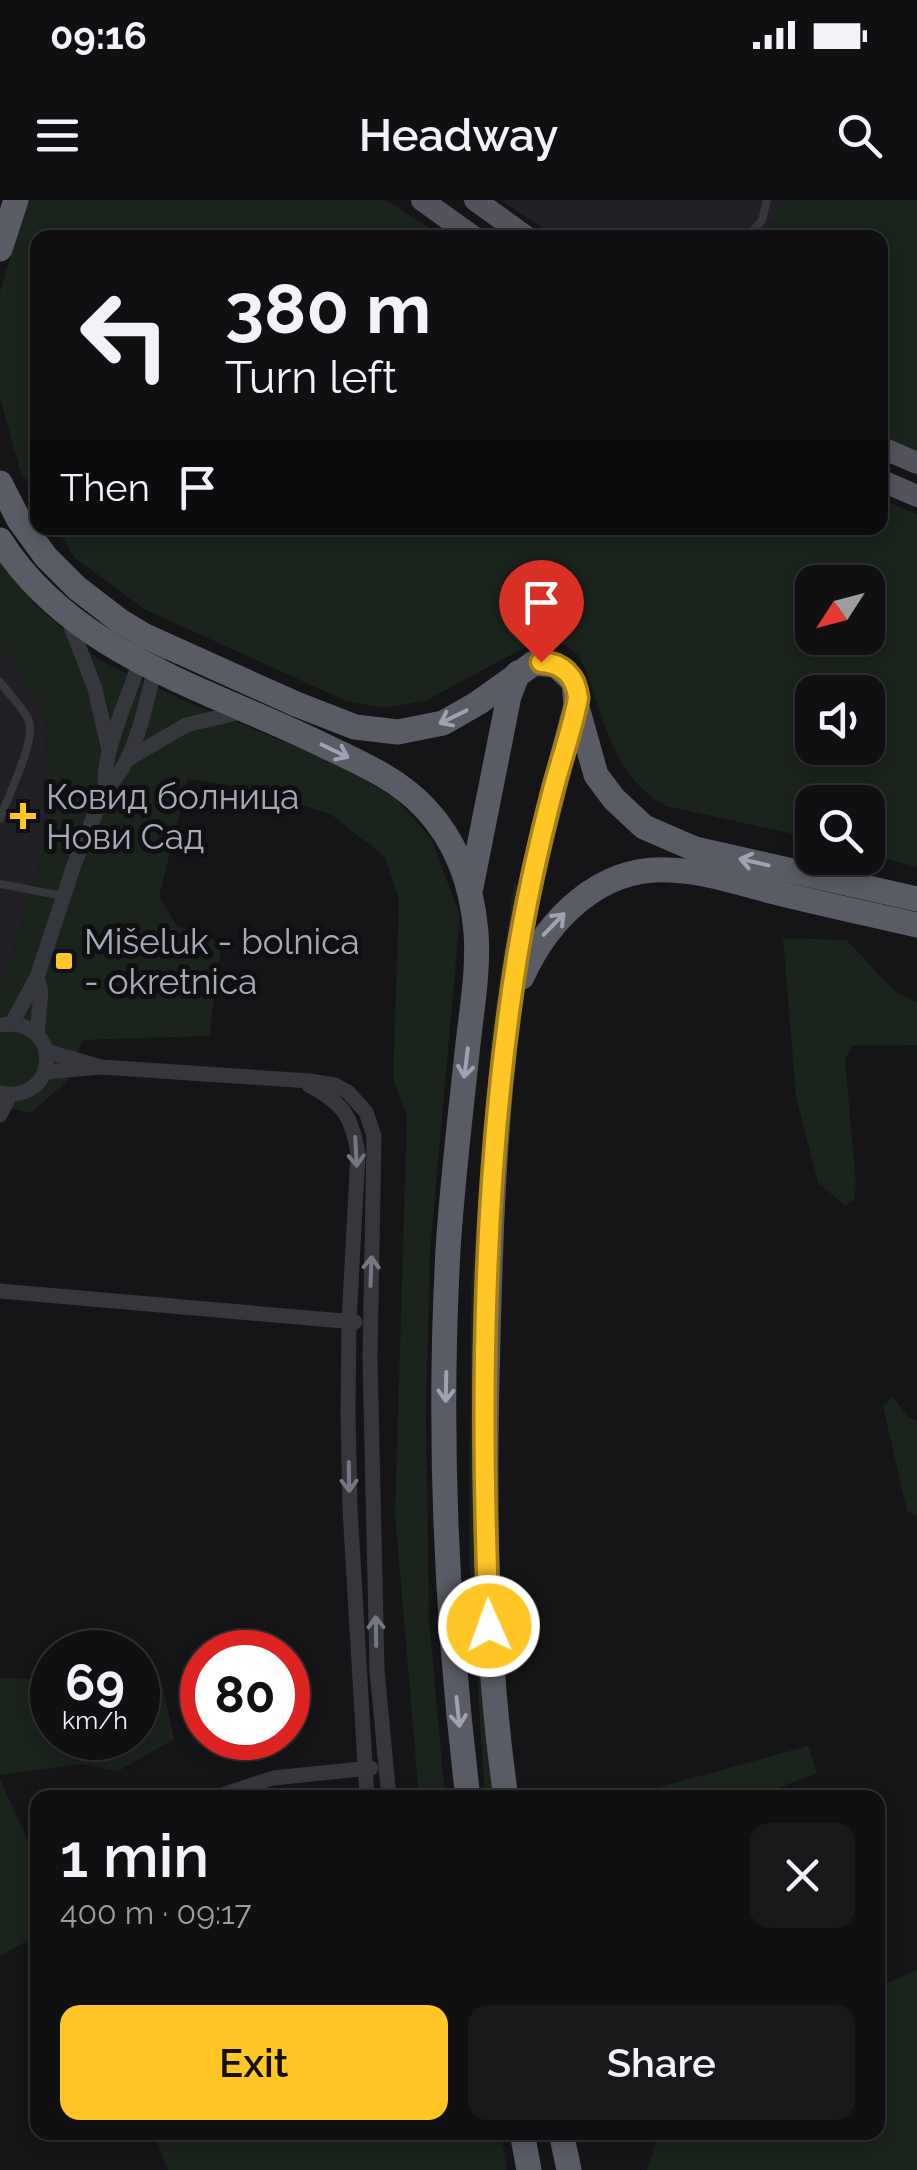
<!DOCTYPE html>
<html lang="en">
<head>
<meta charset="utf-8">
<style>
  :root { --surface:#101012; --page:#19191b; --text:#f1f3f6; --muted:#9c9d9f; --line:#303032; --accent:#ffc626 }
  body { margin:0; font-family:Raleway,sans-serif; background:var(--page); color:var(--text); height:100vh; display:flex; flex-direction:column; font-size:38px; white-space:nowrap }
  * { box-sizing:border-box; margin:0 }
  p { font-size:32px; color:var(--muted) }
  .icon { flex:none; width:55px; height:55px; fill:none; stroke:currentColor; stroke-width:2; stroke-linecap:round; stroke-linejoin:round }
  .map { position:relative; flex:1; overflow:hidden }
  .sheet { position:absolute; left:30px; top:1590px; width:855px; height:350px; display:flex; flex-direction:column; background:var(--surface); border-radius:20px; box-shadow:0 5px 15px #0003,0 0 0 2px var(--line) }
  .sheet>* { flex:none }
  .top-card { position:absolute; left:30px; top:30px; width:858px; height:305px; border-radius:20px; box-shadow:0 5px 15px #0003,0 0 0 2px var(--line); background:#101012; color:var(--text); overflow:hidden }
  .needle { width:65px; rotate:234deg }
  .controls { position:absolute; left:795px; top:365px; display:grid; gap:20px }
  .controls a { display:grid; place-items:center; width:90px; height:90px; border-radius:20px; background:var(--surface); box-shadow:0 5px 15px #0003,0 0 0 2px var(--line); font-size:50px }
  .speed { position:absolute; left:30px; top:1430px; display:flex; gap:20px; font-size:50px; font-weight:700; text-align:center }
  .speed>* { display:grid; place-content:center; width:130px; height:130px; border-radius:50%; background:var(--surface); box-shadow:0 5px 15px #0003,0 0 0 2px var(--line); line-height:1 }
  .speed small { font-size:25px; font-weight:400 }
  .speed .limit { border:15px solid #d22; background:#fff; color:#111 }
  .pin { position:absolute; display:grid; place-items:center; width:85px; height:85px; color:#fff; margin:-102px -42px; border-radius:50% 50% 50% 0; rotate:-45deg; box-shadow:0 0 10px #0007 }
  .pin .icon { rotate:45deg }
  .me { position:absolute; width:110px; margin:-55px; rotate:358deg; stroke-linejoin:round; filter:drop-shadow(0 0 8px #0008) }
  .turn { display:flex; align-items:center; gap:35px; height:210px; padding:0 30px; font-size:45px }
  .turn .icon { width:130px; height:130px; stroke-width:2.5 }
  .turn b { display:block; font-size:70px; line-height:85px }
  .then { display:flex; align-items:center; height:95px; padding:0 30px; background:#0003; gap:20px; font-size:38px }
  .round { display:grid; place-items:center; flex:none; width:105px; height:105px; border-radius:20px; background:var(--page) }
  .summary { display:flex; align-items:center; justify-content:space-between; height:170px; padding:0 30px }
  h1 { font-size:60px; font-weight:600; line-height:75px }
  .action { display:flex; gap:20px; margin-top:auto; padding:20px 30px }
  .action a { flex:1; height:115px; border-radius:20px; background:var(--accent); color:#111; font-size:40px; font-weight:600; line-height:115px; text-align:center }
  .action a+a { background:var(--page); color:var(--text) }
  .status { display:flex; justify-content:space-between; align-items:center; height:70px; padding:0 50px; background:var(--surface); direction:ltr }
  .status svg { height:28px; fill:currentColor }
  header { display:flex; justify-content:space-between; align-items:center; height:130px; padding:0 30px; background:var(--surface); font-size:45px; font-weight:600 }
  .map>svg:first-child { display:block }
</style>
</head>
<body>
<div class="status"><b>09:16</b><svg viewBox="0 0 49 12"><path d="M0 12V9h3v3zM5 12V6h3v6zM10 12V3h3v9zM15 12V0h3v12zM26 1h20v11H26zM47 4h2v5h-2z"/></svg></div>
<header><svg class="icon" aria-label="menu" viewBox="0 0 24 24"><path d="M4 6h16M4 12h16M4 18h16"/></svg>Headway<svg class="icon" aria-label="search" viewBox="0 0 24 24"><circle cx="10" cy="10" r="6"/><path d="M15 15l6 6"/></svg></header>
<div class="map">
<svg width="917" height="1970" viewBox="0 0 917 1970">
  <rect width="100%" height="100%" fill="#151518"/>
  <g fill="#212125">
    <polygon points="500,0 790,0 758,38 556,37"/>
    <polygon points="0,445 44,509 47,543 42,598 49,634 0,795"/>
  </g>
  <g fill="#1b231d" fill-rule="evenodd">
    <polygon points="28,0 386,0 443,37 38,38 37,297 20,270 0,198 0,92"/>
    <polygon points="790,0 917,0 917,266 880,248 880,38 758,38"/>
    <path d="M 880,299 L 917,314 L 917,667 L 868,654 L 868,602 L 812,602 L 812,638 L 666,606 C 614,579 604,519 585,469 L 579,456 L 565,445 L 533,443 L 425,501 L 384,508 L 346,501 L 144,409 L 75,358 L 56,328 L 880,328 ZM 812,382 L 868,382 L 868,438 L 812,438 ZM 812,492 L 868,492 L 868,548 L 812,548 Z"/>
    <polygon points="0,354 34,404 100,460 178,498 345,567 397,600 431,638 460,716 430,1052 426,1218 429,1418 445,1597 419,1597 395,1314 407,916 393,879 399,700 385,657 332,615 254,589 188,579 159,697 177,726 211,738 221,748 209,836 82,840 67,881 31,913 0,906 0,795 49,634 42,598 47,543 44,509 0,445"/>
    <polygon points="514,683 521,685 477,1352 493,1597 485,1598 469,1353 471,1090 492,832"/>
    <path d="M 783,738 L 846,740 C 868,759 889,795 917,802 L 917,845 L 851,846 L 845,860 L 856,984 L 854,1000 L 845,1005 L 818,983 L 796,897 Z"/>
    <polygon points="893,1197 908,1217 917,1221 917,1316 907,1311 883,1206"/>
    <polygon points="0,1478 52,1480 52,1538 138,1538 138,1483 162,1484 174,1539 118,1571 81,1564 0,1575"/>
    <polygon points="808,1546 817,1573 755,1597 624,1597"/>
    <polygon points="0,1579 37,1661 37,1735 0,1756"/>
    <polygon points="917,1770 917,1970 647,1970 659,1933 878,1932 878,1787"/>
    <polygon points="154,1933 501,1933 507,1970 168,1970"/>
  </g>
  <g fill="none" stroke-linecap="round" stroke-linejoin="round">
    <g stroke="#36363d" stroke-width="8">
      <polyline points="747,38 762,20 767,0"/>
      <path d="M 0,482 C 9,494 23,507 29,521 C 36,541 7,598 0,619"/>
      <polyline points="0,684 63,696"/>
    </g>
    <g stroke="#36363d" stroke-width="15">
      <polyline points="67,416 95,489 109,550"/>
      <polyline points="130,558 186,525 245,511"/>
      <path d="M 106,588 C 140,560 148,486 162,443"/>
      <path d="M 12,823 L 37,777 L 75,662 L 106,588 C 100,555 131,492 141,457"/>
      <path d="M 0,825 C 62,815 62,904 0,893"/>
      <polyline points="37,834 41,791 37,777"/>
      <polyline points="46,851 101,867"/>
      <polyline points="46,872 101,867 310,881 335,885 348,892 366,912 374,936 370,1158 377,1470 389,1598"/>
      <path d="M 309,885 C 343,903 352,916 358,954 L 349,1121 L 348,1212 L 350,1309 L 367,1598"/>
      <polyline points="0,915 10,895"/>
      <polyline points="0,1091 355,1122"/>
      <polyline points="213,1598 273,1578 371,1568"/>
    </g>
    <g stroke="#52535c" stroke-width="22">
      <polyline points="422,0 475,38"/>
      <polyline points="475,0 528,38"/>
      <polyline points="880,247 917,263"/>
      <polyline points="880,280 917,296"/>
    </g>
    <g stroke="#5a5c65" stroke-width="25">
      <polyline points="0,49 16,0"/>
      <path d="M 0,283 L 19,320 L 46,357 L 77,388 L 120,421 L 145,436 L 296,504 L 355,527 L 398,532 L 443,523 L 478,503 L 534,463 L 556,465 L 574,482 L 576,505 C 554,589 531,671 517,757 C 494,897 490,1039 487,1181 C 484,1320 486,1459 506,1598"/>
      <path d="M 0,340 C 73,456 213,490 329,548 C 363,564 399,580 425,608 C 458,643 472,685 476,732 C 479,772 471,813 467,853 C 460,919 452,985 448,1050 C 438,1233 446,1416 468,1598"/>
      <polyline points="577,507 596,575 614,599 644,627 695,649 917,699"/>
      <polyline points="471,687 509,496 518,473"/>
      <path d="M 522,777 C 548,719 600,666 669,670 C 704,671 740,683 774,692 C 822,704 869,714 917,725"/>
      <polyline points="522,1932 529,1970"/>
      <polyline points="561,1932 569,1970"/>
    </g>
  </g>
  <defs><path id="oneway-shaft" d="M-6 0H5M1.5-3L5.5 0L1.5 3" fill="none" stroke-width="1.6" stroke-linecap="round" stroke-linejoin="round" transform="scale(2.5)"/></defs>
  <g stroke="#9ea2b1">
    <use href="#oneway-shaft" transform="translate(453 517) rotate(154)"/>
    <use href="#oneway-shaft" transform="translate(335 551) rotate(26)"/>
    <use href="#oneway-shaft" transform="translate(754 662) rotate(-167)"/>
    <use href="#oneway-shaft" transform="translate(554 724) rotate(-46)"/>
    <use href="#oneway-shaft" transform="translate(466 863) rotate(97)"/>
    <use href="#oneway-shaft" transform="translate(446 1187) rotate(91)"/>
    <use href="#oneway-shaft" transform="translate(458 1512) rotate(84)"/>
  </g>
  <g stroke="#747681">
    <use href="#oneway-shaft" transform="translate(356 952) rotate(87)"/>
    <use href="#oneway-shaft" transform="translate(371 1071) rotate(-88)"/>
    <use href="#oneway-shaft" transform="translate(349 1277) rotate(89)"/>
    <use href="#oneway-shaft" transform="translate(376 1431) rotate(-91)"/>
  </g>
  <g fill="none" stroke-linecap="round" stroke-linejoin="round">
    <g stroke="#a68119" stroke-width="25">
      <path id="route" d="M 489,1426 C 480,1206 482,976 517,758 C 526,702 538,648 552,594 C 560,562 572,531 578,498 C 576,477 563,463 541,462"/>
    </g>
    <use href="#route" stroke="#ffc626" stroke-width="18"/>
  </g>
  <g fill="#ffc626" stroke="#101013" stroke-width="4">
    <path d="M18 601h10v10h10v10h-10v10h-10v-10h-10v-10h10z"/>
    <rect x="54" y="751" width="20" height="20" rx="5"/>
  </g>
  <g text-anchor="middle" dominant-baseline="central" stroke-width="10" stroke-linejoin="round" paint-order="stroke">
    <g font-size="35" fill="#a6aab9" stroke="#101013" text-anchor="start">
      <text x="46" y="596">Ковид болница<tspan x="46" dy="40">Нови Сад</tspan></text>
      <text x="84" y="741">Mišeluk - bolnica<tspan x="84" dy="40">- okretnica</tspan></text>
    </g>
  </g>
</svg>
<div class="controls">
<a><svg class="needle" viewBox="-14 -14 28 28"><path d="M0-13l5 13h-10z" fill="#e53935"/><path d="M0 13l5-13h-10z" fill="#9c9d9f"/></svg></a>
<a><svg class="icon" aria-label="sound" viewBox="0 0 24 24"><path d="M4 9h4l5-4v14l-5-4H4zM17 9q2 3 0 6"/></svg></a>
<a><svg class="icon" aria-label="search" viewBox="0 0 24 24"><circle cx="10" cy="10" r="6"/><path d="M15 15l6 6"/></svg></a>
</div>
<div class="speed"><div>69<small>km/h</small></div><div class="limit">80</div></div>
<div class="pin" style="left:541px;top:462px;background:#d93025"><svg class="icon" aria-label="arrive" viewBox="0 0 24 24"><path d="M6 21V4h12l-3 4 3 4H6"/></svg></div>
<svg class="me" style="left:489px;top:1426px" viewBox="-20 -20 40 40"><circle r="17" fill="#ffc626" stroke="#fff" stroke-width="3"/><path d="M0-11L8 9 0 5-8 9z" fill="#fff"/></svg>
<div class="top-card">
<div class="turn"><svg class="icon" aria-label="left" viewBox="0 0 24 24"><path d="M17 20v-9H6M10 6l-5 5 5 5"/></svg><div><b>380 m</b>Turn left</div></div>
<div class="then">Then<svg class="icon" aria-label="arrive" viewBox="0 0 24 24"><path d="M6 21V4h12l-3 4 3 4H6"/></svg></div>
</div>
<section class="sheet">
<div class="summary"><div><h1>1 min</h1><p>400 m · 09:17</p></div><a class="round"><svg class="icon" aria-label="close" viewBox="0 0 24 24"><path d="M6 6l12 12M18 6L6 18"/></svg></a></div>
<div class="action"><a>Exit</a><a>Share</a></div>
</section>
</div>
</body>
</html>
